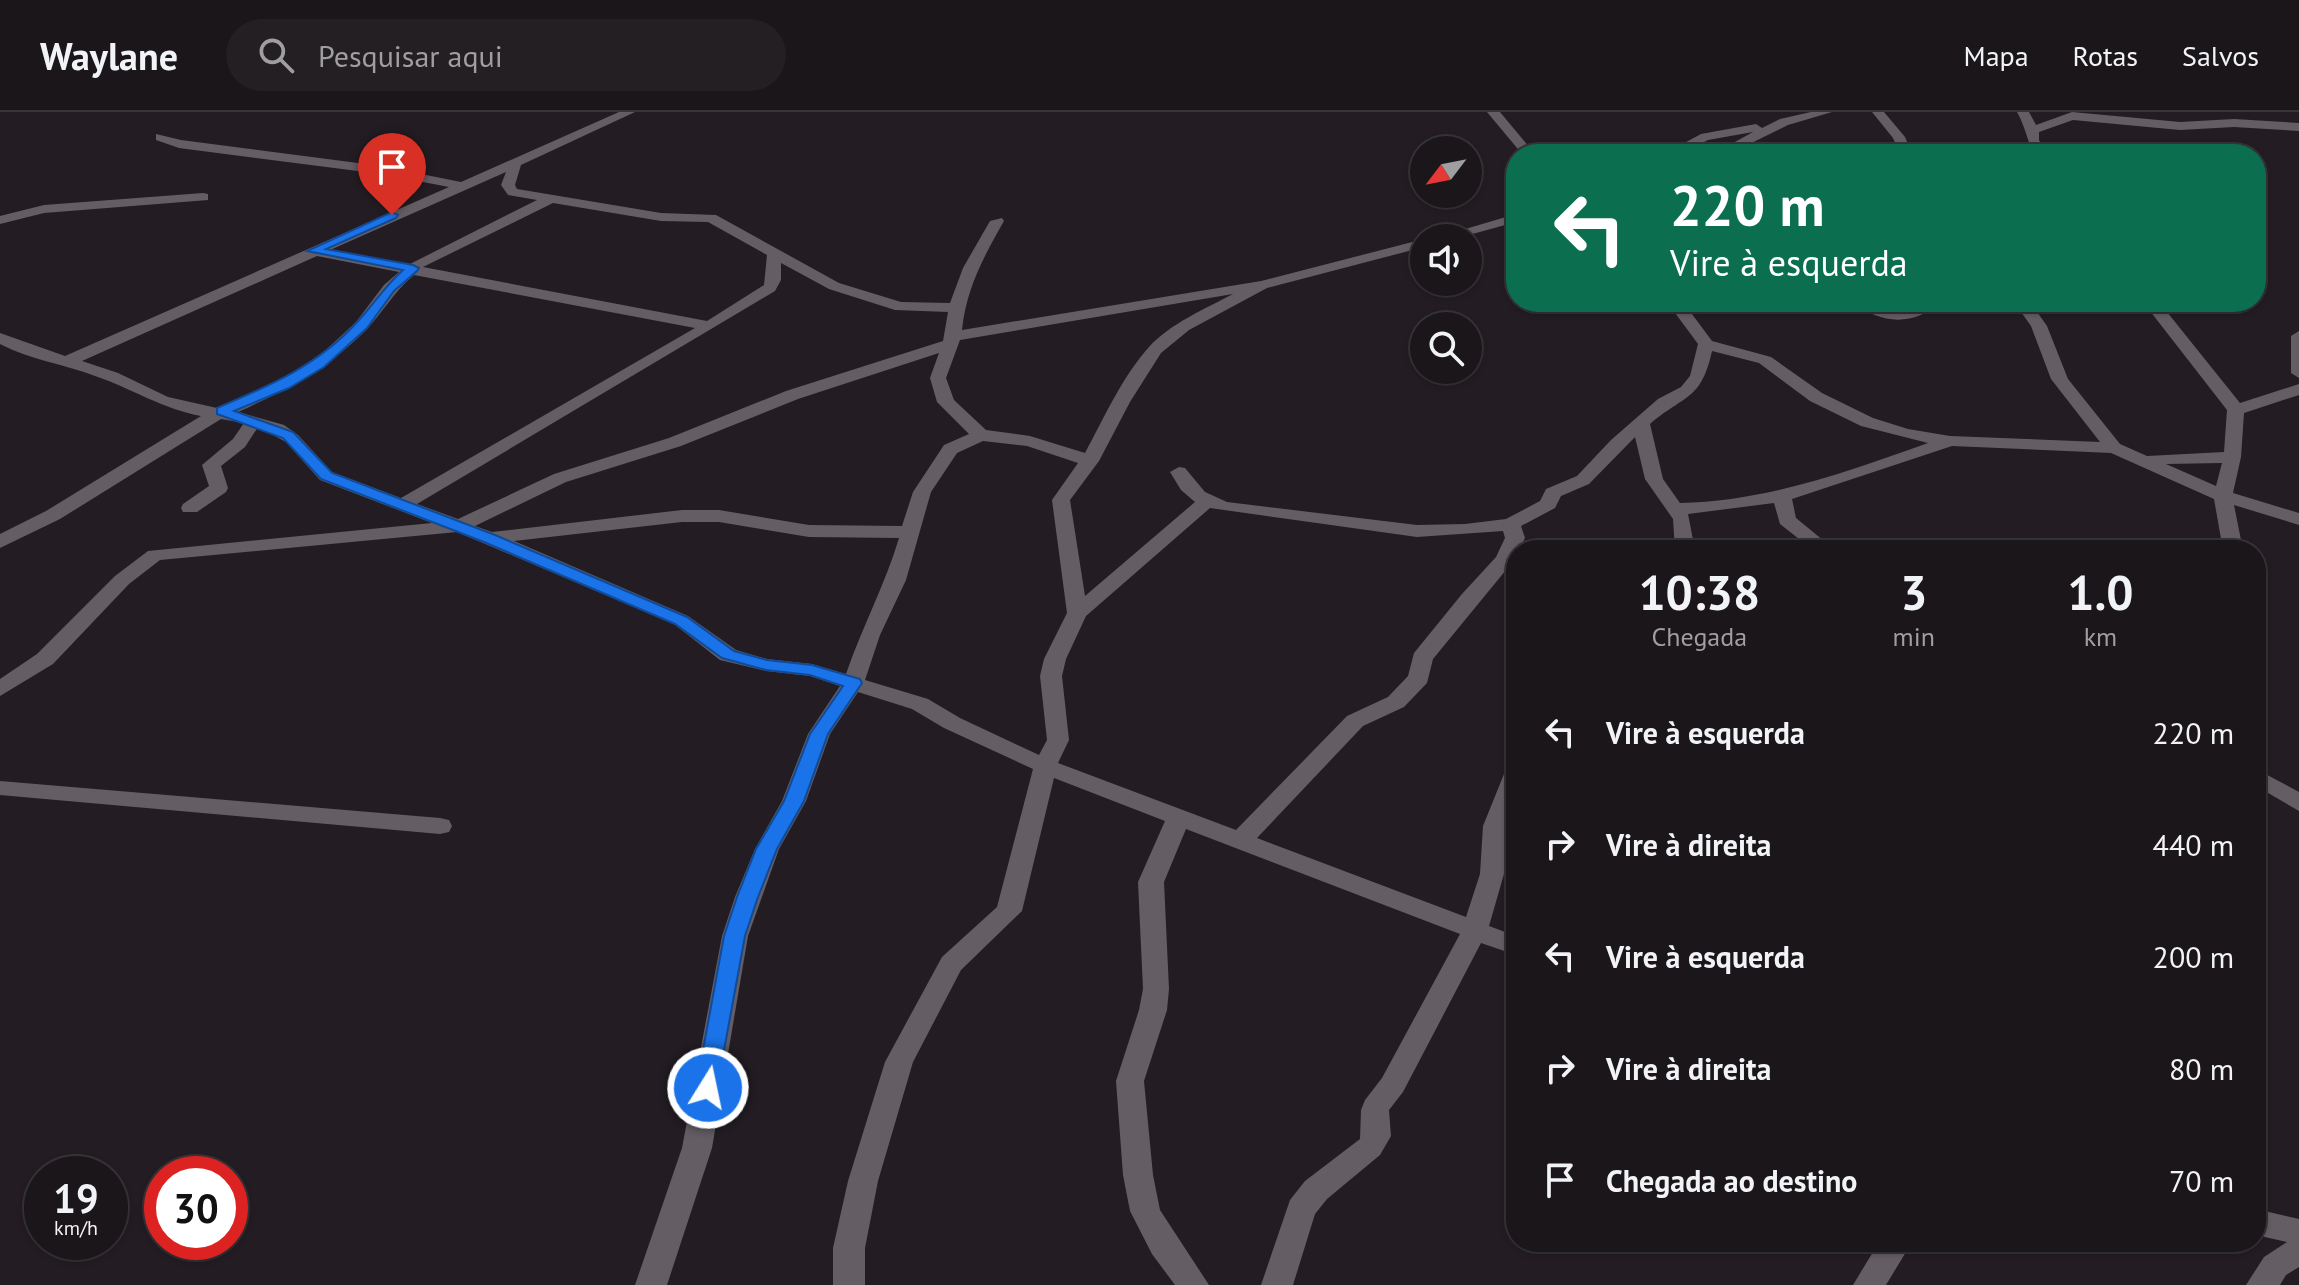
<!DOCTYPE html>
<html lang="pt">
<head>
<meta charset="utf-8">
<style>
  :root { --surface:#1a161a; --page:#231f23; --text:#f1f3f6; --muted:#9f9fa2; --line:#383539 }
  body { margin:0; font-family:"PT Sans",sans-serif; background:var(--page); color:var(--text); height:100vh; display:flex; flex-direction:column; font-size:30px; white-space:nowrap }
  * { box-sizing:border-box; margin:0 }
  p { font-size:26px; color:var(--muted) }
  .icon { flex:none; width:44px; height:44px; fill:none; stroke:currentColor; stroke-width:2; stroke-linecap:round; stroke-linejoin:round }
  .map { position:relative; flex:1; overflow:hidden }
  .side { position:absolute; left:1506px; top:428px; width:760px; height:712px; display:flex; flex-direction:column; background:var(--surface); border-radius:32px; box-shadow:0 2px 6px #0004,0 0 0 2px var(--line) }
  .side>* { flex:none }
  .banner { position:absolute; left:1506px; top:32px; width:760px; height:168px; border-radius:32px; box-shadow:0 2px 6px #0004,0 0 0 2px var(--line); background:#0b6e4f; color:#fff; overflow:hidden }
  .needle { width:52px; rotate:238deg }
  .tools { position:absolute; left:1410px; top:24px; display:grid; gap:16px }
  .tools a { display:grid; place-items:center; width:72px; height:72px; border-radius:50%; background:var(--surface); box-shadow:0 2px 6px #0004,0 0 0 2px var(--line); font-size:40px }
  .speed { position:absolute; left:24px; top:1044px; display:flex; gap:16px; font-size:40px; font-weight:700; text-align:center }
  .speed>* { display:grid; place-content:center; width:104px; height:104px; border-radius:50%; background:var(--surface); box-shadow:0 2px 6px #0004,0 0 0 2px var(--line); line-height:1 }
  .speed small { font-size:20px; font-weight:400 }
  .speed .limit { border:12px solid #d22; background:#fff; color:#111 }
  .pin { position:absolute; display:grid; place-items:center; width:68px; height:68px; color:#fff; margin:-82px -34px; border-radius:50% 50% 50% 0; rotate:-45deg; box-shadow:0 0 8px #0007 }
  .pin .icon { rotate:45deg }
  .me { position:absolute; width:88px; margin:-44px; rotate:10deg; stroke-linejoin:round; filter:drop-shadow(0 0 6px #0008) }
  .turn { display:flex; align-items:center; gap:28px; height:168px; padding:0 32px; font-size:36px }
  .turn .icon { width:104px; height:104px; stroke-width:2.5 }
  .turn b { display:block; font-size:56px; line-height:68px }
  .eta { display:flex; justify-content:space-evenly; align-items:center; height:136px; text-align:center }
  .eta b { font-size:48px; font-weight:700; line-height:56px }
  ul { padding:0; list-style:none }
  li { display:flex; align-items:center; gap:24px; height:112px; padding:0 32px }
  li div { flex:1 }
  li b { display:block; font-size:30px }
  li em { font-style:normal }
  header { display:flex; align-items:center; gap:48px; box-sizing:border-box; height:112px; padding:0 40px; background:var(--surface); border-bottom:2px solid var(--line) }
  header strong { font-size:38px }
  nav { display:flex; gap:44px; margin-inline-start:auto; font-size:28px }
  .search { width:560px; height:72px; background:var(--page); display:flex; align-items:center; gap:20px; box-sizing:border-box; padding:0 28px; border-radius:44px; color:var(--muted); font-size:30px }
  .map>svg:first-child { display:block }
</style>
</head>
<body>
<header>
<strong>Waylane</strong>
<div class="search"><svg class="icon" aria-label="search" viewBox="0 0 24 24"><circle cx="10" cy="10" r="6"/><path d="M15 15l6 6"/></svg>Pesquisar aqui</div>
<nav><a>Mapa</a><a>Rotas</a><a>Salvos</a></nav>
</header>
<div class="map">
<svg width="2299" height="1173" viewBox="0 0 2299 1173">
  <rect width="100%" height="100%" fill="#231d23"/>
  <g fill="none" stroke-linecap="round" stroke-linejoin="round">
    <g fill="#645e64" fill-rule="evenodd">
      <path d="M 619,0 L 635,0 L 521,53 L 515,73 L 517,77 L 661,101 L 716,103 L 839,171 L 901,190 L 950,191 L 963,156 L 990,109 L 1002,106 L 1004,109 C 984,144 966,177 962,218 L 1261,169 L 1424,127 L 1424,135 L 1267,176 L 1189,218 L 1161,241 L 1130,290 L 1099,349 L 1070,388 L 1085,484 L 1195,390 L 1181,378 L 1170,360 L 1179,355 L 1185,356 L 1205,380 L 1227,390 L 1417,413 L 1465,412 L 1506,407 L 1540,389 L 1546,377 L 1577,364 L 1611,328 L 1658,287 L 1681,275 L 1690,264 L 1698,232 L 1667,190 L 1683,190 L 1712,229 L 1771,245 L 1822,281 L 1873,306 L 1908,317 L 1950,324 L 2100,330 L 2051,267 L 2031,214 L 2014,190 L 2030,190 L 2047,214 L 2068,267 L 2120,332 L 2147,344 L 2224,340 L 2227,298 L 2143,190 L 2159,190 L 2240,291 L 2299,272 L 2299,283 L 2244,301 L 2241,345 L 2233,381 L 2299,401 L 2299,413 L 2234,393 L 2243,438 L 2223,438 L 2214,387 L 2111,341 L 1952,334 L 1792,387 L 1796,406 L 1835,438 L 1813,438 L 1780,412 L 1774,391 L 1688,402 L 1695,438 L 1675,438 L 1673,407 L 1645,367 L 1635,325 L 1589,372 L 1561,384 L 1555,396 L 1521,414 L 1525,426 L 1519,438 L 1516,438 L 1515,447 L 1433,547 L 1427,571 L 1404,595 L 1363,614 L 1257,726 L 1466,805 L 1480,762 L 1483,714 L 1504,662 L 1508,657 L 1516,655 L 1516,691 L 1507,714 L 1504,762 L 1489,814 L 1516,824 L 1516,843 L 1481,831 L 1403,980 L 1389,998 L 1391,1024 L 1380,1043 L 1327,1087 L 1315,1102 L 1293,1173 L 1261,1173 L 1290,1088 L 1305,1069 L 1360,1027 L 1361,998 L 1365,988 L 1382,966 L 1460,822 L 1186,717 L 1164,770 L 1169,877 L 1167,898 L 1144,969 L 1153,1063 L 1160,1098 L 1209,1173 L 1175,1173 L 1152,1142 L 1130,1099 L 1123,1063 L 1116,969 L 1139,898 L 1143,877 L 1138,770 L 1165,709 L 1054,666 L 1022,799 L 961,858 L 913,950 L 878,1069 L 865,1136 L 865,1173 L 833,1173 L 833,1136 L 848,1069 L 885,950 L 942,845 L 997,795 L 1033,657 L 944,616 L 912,597 L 858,580 L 830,622 L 806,689 L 779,737 L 748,824 L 712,1036 L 667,1173 L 635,1173 L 682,1036 L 722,824 L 735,785 L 755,737 L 782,689 L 808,622 L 840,574 L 810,564 L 766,559 L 720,548 L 674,512 L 457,420 L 160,448 L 129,472 L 53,552 L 0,584 L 0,567 L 37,542 L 115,464 L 148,439 L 432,411 L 320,368 L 286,330 L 258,315 L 245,335 L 221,354 L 228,376 L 226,380 L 197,400 L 183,400 L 181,396 L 183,392 L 209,374 L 202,353 L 233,327 L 244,311 L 221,307 L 60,407 L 0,436 L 0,422 L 46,399 L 201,304 C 160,296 133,277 95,264 C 64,252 30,248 0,232 L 0,221 L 65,244 L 449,75 L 381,62 L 179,36 L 156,28 L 156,22 L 181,28 L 381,54 L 461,70 ZM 506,60 L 501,73 L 508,83 L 537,88 L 408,153 L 330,138 ZM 553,91 L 661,109 L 708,110 L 767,143 L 764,173 L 707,209 L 423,155 ZM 317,144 L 399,160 L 384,173 L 356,210 L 314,249 L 278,269 L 217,296 L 168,285 L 118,261 L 82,249 ZM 781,151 L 829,177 L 895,198 L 948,200 L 943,229 L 786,279 L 669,326 L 554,362 L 458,407 L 417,392 L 775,179 L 781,168 ZM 414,163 L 695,216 L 401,386 L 332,360 L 298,323 L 284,313 L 238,300 C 288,277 325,259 365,219 C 383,201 393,180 414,163 ZM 1233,182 C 1205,197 1171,211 1149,235 C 1122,265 1104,306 1085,341 L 1030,324 L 986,318 L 954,288 L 946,266 L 960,228 ZM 1712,239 L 1759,251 L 1810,289 L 1861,314 L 1928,331 C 1846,360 1768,389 1680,391 L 1663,367 L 1650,312 C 1685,282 1701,289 1712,239 ZM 939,241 L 930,266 L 937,290 L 969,322 L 944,333 L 913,380 L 902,414 L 809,413 L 719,398 L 682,398 L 492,420 L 475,414 L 566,370 L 681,334 L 798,287 ZM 983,329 L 1027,334 L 1078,351 L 1052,388 L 1067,501 L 1044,547 L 1040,564 L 1047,628 L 1039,643 L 960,606 L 928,587 L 865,568 L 880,523 L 906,468 L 931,380 L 957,341 ZM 2222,351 L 2216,374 L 2166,352 ZM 1210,396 L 1417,425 L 1503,419 L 1505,426 L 1496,445 L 1462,482 L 1414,541 L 1408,564 L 1388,585 L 1347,604 L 1236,718 L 1058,651 L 1069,628 L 1062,564 L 1066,547 L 1086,504 ZM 682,410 L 719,410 L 809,425 L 899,426 C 885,473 862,515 846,562 L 812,552 L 767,547 L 736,538 L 688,504 L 514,429 Z"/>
      <polygon points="1487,0 1500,0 1535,42 1522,42"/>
      <polygon points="1811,0 1832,0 1788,13 1729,42 1713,42 1753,20 1708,28 1680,42 1664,42 1701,22 1756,12 1762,16 1780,7"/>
      <polygon points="1872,0 1884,0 1905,25 1912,42 1900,42 1893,26"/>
      <path d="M 2017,0 L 2029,0 L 2036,13 L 2072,0 L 2180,10 L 2234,7 L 2299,11 L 2299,19 L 2234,15 L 2180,18 L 2073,8 L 2039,20 L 2039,28 L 2046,42 L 2034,42 C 2027,28 2025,14 2017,0 Z"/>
      <polygon points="203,81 208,82 208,88 44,101 0,112 0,104 44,93"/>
      <polygon points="1516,102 1516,110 1458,126 1435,126"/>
      <path d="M 1855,190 L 1875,190 L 1897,200 L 1921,190 L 1940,190 C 1916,214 1879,213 1855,190 Z"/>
      <polygon points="2299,219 2299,266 2291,261 2291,224"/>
      <polygon points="2256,657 2299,680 2299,699 2256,674"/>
      <polygon points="0,669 440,706 449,708 452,714 449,720 440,722 0,683"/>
      <polygon points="2256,1097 2299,1107 2299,1155 2286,1163 2280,1173 2246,1173 2264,1145 2287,1130 2256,1123"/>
      <polygon points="1879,1130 1912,1130 1886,1173 1853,1173"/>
    </g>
  </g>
  <path fill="#1a73e8" stroke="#114b97" stroke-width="2" d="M 392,100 L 398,103 L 396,106 L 326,137 L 413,153 L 419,156 L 417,159 L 394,179 L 367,216 L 324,255 L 289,276 L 234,299 L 293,320 L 332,361 L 495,423 L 687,505 L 734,539 L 767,548 L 812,553 L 860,567 L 862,571 L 828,622 L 804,689 L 777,737 L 758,785 L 745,824 L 716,982 L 708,985 L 699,982 L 696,976 L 724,824 L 737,785 L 756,737 L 784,689 L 810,622 L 843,574 L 810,563 L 766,558 L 722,546 L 675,512 L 484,430 L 321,367 L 283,326 L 217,302 L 217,296 C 269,274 319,253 358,209 C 374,192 385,174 403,158 L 307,139 Z"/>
</svg>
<div class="tools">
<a><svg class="needle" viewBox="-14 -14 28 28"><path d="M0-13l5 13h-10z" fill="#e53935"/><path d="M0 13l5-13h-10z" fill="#9f9fa2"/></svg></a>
<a><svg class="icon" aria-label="sound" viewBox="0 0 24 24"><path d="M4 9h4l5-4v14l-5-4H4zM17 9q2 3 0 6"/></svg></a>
<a><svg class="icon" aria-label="search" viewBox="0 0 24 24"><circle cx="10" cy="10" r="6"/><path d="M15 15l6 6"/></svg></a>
</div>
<div class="speed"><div>19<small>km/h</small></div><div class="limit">30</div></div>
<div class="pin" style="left:392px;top:103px;background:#d93025"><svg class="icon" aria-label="arrive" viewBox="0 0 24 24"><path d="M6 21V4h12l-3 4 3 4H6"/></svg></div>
<svg class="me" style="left:708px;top:976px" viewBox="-20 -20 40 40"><circle r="17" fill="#1a73e8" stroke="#fff" stroke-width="3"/><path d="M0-11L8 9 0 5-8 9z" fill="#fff"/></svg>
<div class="banner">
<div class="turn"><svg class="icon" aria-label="left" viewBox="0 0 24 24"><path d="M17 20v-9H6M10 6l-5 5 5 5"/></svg><div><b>220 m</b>Vire à esquerda</div></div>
</div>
<section class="side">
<div class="eta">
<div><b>10:38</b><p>Chegada</p></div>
<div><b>3</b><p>min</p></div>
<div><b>1.0</b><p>km</p></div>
</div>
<ul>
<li><svg class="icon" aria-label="left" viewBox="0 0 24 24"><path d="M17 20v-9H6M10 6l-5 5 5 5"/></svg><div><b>Vire à esquerda</b></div><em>220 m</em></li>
<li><svg class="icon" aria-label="right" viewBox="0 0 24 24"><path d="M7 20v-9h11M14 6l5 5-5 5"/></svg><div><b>Vire à direita</b></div><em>440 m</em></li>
<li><svg class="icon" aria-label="left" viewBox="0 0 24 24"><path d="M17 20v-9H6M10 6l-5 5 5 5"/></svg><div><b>Vire à esquerda</b></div><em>200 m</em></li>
<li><svg class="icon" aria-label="right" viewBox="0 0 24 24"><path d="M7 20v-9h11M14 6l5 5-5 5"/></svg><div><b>Vire à direita</b></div><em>80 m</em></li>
<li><svg class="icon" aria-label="arrive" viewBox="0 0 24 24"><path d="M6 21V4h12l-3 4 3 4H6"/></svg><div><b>Chegada ao destino</b></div><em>70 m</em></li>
</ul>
</section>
</div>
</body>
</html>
